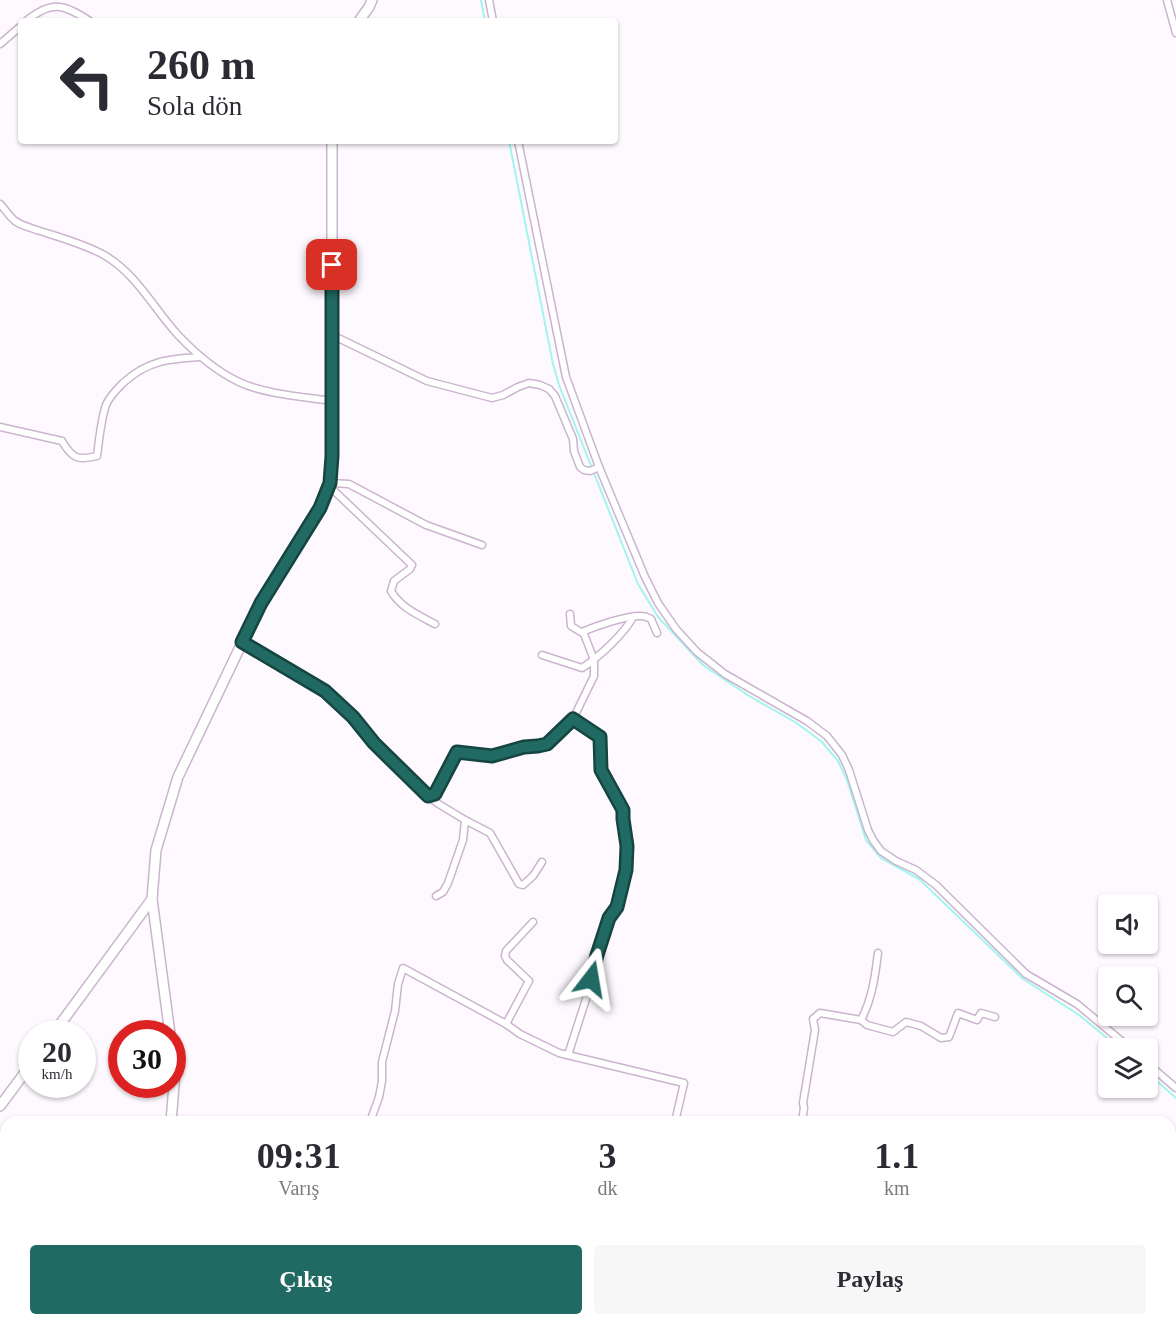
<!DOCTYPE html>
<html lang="tr">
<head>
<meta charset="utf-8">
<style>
  :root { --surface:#fff; --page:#f7f7f7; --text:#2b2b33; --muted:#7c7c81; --accent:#206a63 }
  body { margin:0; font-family:Georgia,serif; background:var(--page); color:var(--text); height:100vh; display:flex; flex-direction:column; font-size:22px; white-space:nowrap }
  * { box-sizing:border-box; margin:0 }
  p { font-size:20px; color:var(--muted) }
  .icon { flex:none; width:33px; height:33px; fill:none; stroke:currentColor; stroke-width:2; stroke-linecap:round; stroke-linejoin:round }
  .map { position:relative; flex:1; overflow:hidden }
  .drawer { position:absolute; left:0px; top:1116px; width:1176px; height:210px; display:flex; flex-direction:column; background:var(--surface); border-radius:18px 18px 0 0; box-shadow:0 2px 4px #0004 }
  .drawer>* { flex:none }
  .top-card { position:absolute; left:18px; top:18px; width:600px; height:126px; border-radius:6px; box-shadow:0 2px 4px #0004; background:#fff; color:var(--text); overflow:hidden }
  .controls { position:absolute; left:1098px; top:894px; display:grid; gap:12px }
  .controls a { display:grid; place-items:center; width:60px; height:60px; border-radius:6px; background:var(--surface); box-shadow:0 2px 4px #0004; font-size:30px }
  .speed { position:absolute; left:18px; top:1020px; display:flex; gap:12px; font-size:30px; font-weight:700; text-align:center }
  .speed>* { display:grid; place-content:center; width:78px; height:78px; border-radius:50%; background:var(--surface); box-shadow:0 2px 4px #0004; line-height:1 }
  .speed small { font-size:15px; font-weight:400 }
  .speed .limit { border:9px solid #d22; background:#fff; color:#111 }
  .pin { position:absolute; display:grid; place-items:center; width:51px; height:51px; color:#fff; margin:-26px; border-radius:12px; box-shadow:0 3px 9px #0006 }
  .me { position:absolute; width:66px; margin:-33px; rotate:14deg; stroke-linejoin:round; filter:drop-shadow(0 0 4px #0008) }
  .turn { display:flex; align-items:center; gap:21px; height:126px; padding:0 30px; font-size:27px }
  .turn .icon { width:78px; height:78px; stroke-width:2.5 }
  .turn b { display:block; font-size:42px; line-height:51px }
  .eta { display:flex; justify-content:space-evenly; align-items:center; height:102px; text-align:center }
  .eta b { font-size:36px; font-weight:700; line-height:42px }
  .action { display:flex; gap:12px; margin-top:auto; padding:12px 30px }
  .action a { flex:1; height:69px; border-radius:6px; background:var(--accent); color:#fff; font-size:24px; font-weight:700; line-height:69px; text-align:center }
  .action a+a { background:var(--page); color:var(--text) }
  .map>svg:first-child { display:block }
</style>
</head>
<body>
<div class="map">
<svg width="1176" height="1326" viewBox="0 0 1176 1326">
  <rect width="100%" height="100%" fill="#fef9ff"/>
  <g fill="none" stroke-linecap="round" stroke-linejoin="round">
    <g stroke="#a1f6ec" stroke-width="2">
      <polyline points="481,0 485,21"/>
      <polyline points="509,141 553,364 559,385 638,584 658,617 703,665 749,696 795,722 821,741 838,761 847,780 866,840 881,858 919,879 1023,979 1079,1015 1119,1048"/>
      <polyline points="1148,1073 1176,1098"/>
    </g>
    <g stroke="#cbb4ce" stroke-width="9">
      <g id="street">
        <polyline points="489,0 493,21"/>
        <polyline points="1167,0 1176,33"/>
        <path d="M 26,21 C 52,0 63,4 90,21"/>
        <polyline points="0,44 21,26"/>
        <polyline points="518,141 566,377 599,467 645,577 658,603 676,629 697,652 725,674 807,721 827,736 842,755 849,770 868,830 873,840 881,851 896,861 916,870 936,885 1026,974 1077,1004 1130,1048"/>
        <path d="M 0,204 C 5,209 9,216 15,221 C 22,226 32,228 40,231 C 62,238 84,244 104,255 C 137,274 153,308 178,335 C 195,353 216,371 239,382 C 264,394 304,397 332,401"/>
        <polyline points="332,335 427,381 492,398 503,395 518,387 529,383 540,385 549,389 555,396 573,439 574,451 580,467 584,470 590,471 599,467"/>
        <path d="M 0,427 L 62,441 C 72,458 77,461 97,456 C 99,441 101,419 106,405 C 109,397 117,389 123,383 C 148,360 169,359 201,357"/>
        <polyline points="330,483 349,484 426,525 482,545"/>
        <path d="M 329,486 L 412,565 L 410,569 L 394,581 L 391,591 C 400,607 418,615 435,624"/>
        <path d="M 582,632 C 596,626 627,615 642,616 C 644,616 649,618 651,619 L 657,633"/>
        <polyline points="242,642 325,691 353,717 374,743 423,792 437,803 465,820 490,833 519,884 523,885 533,876 542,862"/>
        <path d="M 542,655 L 582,668 C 599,657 624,634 633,617"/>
        <polyline points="428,796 435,794 457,752 491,756 523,747 538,746 547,744 573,719 594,676 594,660 584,634 571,626 570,614"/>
        <polyline points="436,896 443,892 448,883 463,840 465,820"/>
        <polyline points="861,1020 867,1025 893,1032 906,1022 921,1026 941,1038 949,1037 958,1013 977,1020 981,1013 995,1017"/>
        <polyline points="506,1024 529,981 507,960 505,956 506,951 533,922"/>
        <polyline points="568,1055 587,996 597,955 609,918 617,907 626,870 627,846 623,819 623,810 601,770 600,737 573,719"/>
        <polyline points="1148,1064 1176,1088"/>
        <polyline points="370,1122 379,1097 382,1081 382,1062 395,1011 398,984 403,968 506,1024 520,1034 559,1053 684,1083 675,1122"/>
        <path d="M 802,1122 L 804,1108 L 803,1103 L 815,1030 L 813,1019 L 820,1013 L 861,1020 C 872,999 875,977 878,953"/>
        <polyline points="695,1320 720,1326"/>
        <polyline points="682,1326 683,1320"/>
        <polyline points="754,1326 757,1320"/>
      </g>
    </g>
    <g stroke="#cbb4ce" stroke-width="12">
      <g id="secondary">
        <polyline points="359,21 369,7 372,0"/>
        <polyline points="53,1034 152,899"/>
        <polyline points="170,1034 152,899 156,850 178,777 261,603 320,508 330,483 332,456 332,141"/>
        <polyline points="0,1106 32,1063"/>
        <polyline points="171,1122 175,1073 172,1055"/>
        <polyline points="214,1320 214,1326"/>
      </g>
    </g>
    <use href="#street" stroke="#fff" stroke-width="6"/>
    <use href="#secondary" stroke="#fff" stroke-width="9"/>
  </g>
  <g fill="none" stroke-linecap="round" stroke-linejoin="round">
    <g stroke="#154540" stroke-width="15">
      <polyline id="route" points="332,265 332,456 330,483 320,508 261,603 242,642 325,691 353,717 374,743 428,796 435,794 457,752 492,756 524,747 538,746 547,744 573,719 600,737 601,770 623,810 623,819 627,846 626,870 617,907 609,918 597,955 591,979"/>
    </g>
    <use href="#route" stroke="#206a63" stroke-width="10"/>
  </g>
</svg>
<div class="controls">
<a><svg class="icon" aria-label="sound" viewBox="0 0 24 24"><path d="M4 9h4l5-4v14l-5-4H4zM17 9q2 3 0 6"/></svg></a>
<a><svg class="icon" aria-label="search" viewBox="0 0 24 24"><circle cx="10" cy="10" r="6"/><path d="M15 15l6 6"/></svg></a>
<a><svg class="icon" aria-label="layers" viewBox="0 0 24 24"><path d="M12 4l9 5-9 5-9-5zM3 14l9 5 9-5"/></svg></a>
</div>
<div class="speed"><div>20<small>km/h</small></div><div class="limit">30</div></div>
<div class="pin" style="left:332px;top:265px;background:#d93025"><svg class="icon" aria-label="arrive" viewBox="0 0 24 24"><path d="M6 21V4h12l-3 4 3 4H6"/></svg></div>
<svg class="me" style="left:591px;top:979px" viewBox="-20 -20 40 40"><path d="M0-17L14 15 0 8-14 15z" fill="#206a63" stroke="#fff" stroke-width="4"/></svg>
<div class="top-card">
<div class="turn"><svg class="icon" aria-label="left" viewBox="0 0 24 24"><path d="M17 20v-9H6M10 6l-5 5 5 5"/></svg><div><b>260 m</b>Sola dön</div></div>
</div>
<section class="drawer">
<div class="eta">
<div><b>09:31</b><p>Varış</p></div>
<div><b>3</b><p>dk</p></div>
<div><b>1.1</b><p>km</p></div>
</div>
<div class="action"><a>Çıkış</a><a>Paylaş</a></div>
</section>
</div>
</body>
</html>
